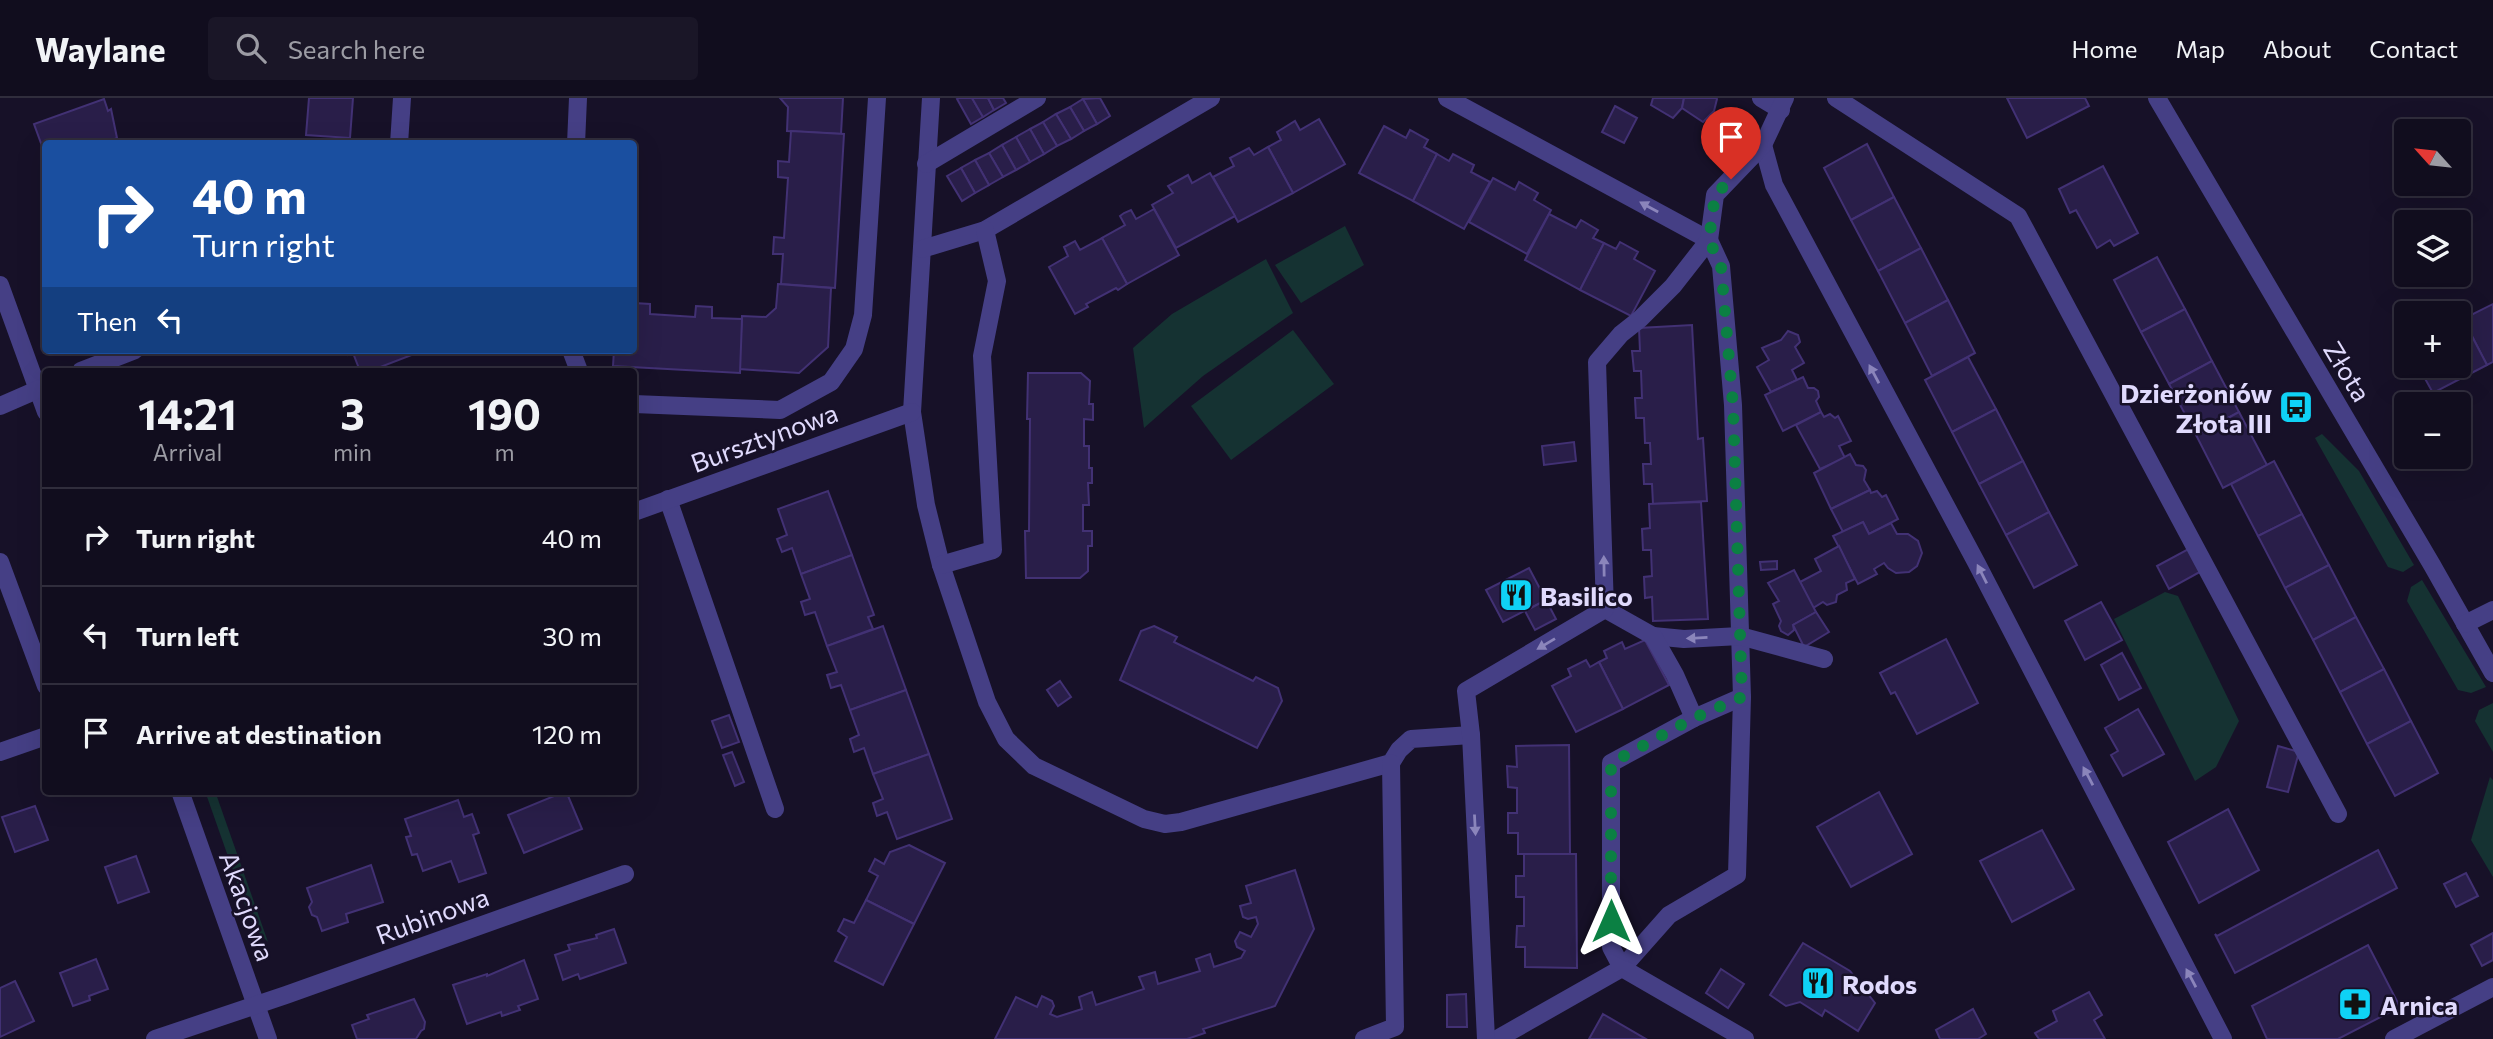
<!DOCTYPE html>
<html lang="en">
<head>
<meta charset="utf-8">
<style>
  :root { --surface:#110d1e; --page:#1a1627; --text:#f1f3f6; --muted:#9c9ca4; --line:#302d3c }
  body { margin:0; font-family:Commissioner,sans-serif; background:var(--page); color:var(--text); height:100vh; display:flex; flex-direction:column; font-size:26px; white-space:nowrap }
  * { box-sizing:border-box; margin:0 }
  p { font-size:23px; color:var(--muted) }
  .icon { flex:none; width:38px; height:38px; fill:none; stroke:currentColor; stroke-width:2; stroke-linecap:round; stroke-linejoin:round }
  .map { position:relative; flex:1; overflow:hidden }
  .side { position:absolute; left:42px; top:270px; width:595px; height:427px; display:flex; flex-direction:column; background:var(--surface); border-radius:7px; box-shadow:0 7px 28px #0002,0 0 0 2px var(--line) }
  .side>* { flex:none }
  .top-card { position:absolute; left:42px; top:42px; width:595px; height:214px; border-radius:7px; box-shadow:0 7px 28px #0002,0 0 0 2px var(--line); background:#1a4fa0; color:#fff; overflow:hidden }
  .needle { width:46px; rotate:297deg }
  .tools { position:absolute; left:2394px; top:21px; display:grid; gap:14px }
  .tools a { display:grid; place-items:center; width:77px; height:77px; border-radius:7px; background:var(--surface); box-shadow:0 7px 28px #0002,0 0 0 2px var(--line); font-size:35px }
  .pin { position:absolute; display:grid; place-items:center; width:60px; height:60px; color:#fff; margin:-72px -30px; border-radius:50% 50% 50% 0; rotate:-45deg; box-shadow:0 0 7px #0007 }
  .pin .icon { rotate:45deg }
  .me { position:absolute; width:77px; margin:-38px; rotate:0deg; stroke-linejoin:round; filter:drop-shadow(0 0 5px #0008) }
  .turn { display:flex; align-items:center; gap:24px; height:147px; padding:0 35px; font-size:32px }
  .turn .icon { width:91px; height:91px; stroke-width:2.5 }
  .turn b { display:block; font-size:49px; line-height:60px }
  .then { display:flex; align-items:center; height:66px; padding:0 35px; background:#0003; gap:14px; font-size:26px }
  .eta { display:flex; justify-content:space-evenly; align-items:center; height:119px; text-align:center }
  .eta b { font-size:42px; font-weight:700; line-height:49px }
  ul { padding:0; list-style:none }
  li { display:flex; align-items:center; gap:21px; height:98px; padding:0 35px; border-top:2px solid var(--line) }
  li div { flex:1 }
  li b { display:block; font-size:26px }
  li em { font-style:normal }
  header { display:flex; align-items:center; gap:42px; box-sizing:border-box; height:98px; padding:0 35px; background:var(--surface); border-bottom:2px solid var(--line) }
  header strong { font-size:33px }
  nav { display:flex; gap:38px; margin-inline-start:auto; font-size:24px }
  .search { width:490px; height:63px; background:var(--page); display:flex; align-items:center; gap:18px; box-sizing:border-box; padding:0 24px; border-radius:7px; color:var(--muted); font-size:26px }
  .map>svg:first-child { display:block }
</style>
</head>
<body>
<header>
<strong>Waylane</strong>
<div class="search"><svg class="icon" aria-label="search" viewBox="0 0 24 24"><circle cx="10" cy="10" r="6"/><path d="M15 15l6 6"/></svg>Search here</div>
<nav><a>Home</a><a>Map</a><a>About</a><a>Contact</a></nav>
</header>
<div class="map">
<svg width="2493" height="941" viewBox="0 0 2493 941">
  <rect width="100%" height="100%" fill="#171128"/>
  <g fill="#153232">
    <polygon points="1345,128 1364,167 1301,205 1275,167"/>
    <polygon points="1266,161 1293,215 1203,278 1144,330 1133,250 1172,216"/>
    <polygon points="1293,232 1334,286 1231,362 1191,308"/>
    <polygon points="2322,336 2359,373 2414,467 2403,474 2388,469 2315,340"/>
    <polygon points="2422,482 2486,589 2471,595 2458,592 2407,503 2411,489"/>
    <polygon points="2165,494 2178,498 2239,623 2216,669 2195,683 2114,521"/>
    <polygon points="2493,605 2493,654 2475,623 2479,612"/>
    <polygon points="2490,679 2493,682 2493,779 2471,742"/>
    <polygon points="205,693 215,693 268,844 256,832 250,821"/>
  </g>
  <g fill="#291e49" stroke="#423174" stroke-width="2">
    <polygon points="309,0 353,0 350,40 306,37"/>
    <polygon points="780,0 843,0 841,36 787,33 788,9"/>
    <polygon points="959,0 972,0 983,19 971,26 957,1"/>
    <polygon points="972,0 988,0 994,12 983,19"/>
    <polygon points="988,0 1003,0 1006,5 994,12"/>
    <polygon points="1100,0 1110,18 1097,26 1083,1"/>
    <polygon points="1653,0 1684,0 1682,10 1673,20 1651,7"/>
    <polygon points="1684,0 1716,0 1717,1 1714,13 1703,24 1682,10"/>
    <polygon points="2007,0 2085,0 2089,8 2027,40"/>
    <polygon points="104,1 108,13 111,11 117,40 103,46 46,46 46,59 34,26"/>
    <polygon points="1083,1 1097,26 1084,33 1070,9"/>
    <polygon points="1615,8 1637,20 1624,45 1602,34"/>
    <polygon points="1070,9 1084,33 1071,41 1056,16"/>
    <polygon points="1056,16 1071,41 1057,48 1043,24"/>
    <polygon points="1319,21 1345,66 1293,95 1268,49 1281,42 1277,34 1295,23 1300,32"/>
    <polygon points="1043,24 1057,48 1044,56 1030,31"/>
    <polygon points="1384,28 1406,40 1410,32 1428,42 1424,49 1437,56 1413,103 1359,75"/>
    <polygon points="1030,31 1044,56 1030,64 1016,39"/>
    <polygon points="791,33 844,36 835,190 781,186 783,156 773,156 774,139 784,140 788,80 778,79 778,63 789,64"/>
    <polygon points="1016,39 1030,64 1016,72 1002,47"/>
    <polygon points="1867,46 1894,99 1851,122 1824,70"/>
    <polygon points="1002,47 1016,72 1003,79 989,55"/>
    <polygon points="1268,49 1293,95 1238,124 1213,79 1234,68 1230,60 1249,50 1254,57"/>
    <polygon points="989,55 1003,79 989,87 975,62"/>
    <polygon points="1437,56 1449,63 1453,56 1474,67 1471,74 1490,84 1464,131 1413,103"/>
    <polygon points="975,62 989,87 975,95 961,70"/>
    <polygon points="2103,68 2138,135 2114,148 2110,142 2097,150 2076,112 2070,115 2059,91"/>
    <polygon points="961,70 975,95 962,103 947,78"/>
    <polygon points="1210,75 1235,118 1176,150 1152,107 1173,95 1168,88 1188,77 1192,85"/>
    <polygon points="1493,80 1515,92 1519,84 1538,95 1534,102 1551,112 1527,156 1469,124"/>
    <polygon points="1894,99 1921,150 1878,173 1851,122"/>
    <polygon points="1154,111 1179,157 1127,186 1102,140 1125,127 1120,118 1124,115 1131,112 1136,121"/>
    <polygon points="1549,116 1576,130 1581,122 1598,132 1593,140 1604,145 1580,192 1525,162"/>
    <polygon points="1102,140 1127,186 1118,192 1116,190 1086,206 1088,209 1075,216 1049,169 1068,158 1064,149 1075,143 1080,152"/>
    <polygon points="1620,144 1638,154 1634,161 1655,173 1631,218 1580,192 1604,145 1616,151"/>
    <polygon points="1921,150 1948,202 1905,225 1878,173"/>
    <polygon points="2157,159 2185,211 2141,234 2114,182"/>
    <polygon points="778,186 831,190 828,249 799,275 739,271 742,218 766,219 776,210"/>
    <polygon points="1948,202 1975,255 1932,278 1905,225"/>
    <polygon points="634,205 650,206 650,216 695,219 696,208 712,209 712,220 742,221 740,275 613,268 614,252 634,252"/>
    <polygon points="2493,206 2493,264 2487,267 2463,221"/>
    <polygon points="2185,211 2212,263 2169,286 2141,234"/>
    <polygon points="2463,221 2487,267 2433,295 2418,268 2459,268 2459,223"/>
    <polygon points="1692,227 1698,341 1703,340 1707,403 1653,406 1652,386 1644,386 1643,366 1651,366 1650,345 1645,345 1644,320 1636,320 1635,300 1642,300 1641,273 1634,273 1632,253 1640,253 1639,230"/>
    <polygon points="1788,233 1798,237 1800,244 1795,249 1804,265 1792,272 1797,282 1771,294 1757,269 1769,262 1762,250 1781,242"/>
    <polygon points="346,252 416,252 417,255 370,273 360,273 353,255 348,257"/>
    <polygon points="1968,259 1996,311 1952,334 1925,282"/>
    <polygon points="2212,263 2239,314 2196,337 2169,286"/>
    <polygon points="1028,275 1081,275 1090,283 1089,306 1093,306 1093,322 1084,321 1084,348 1089,348 1089,370 1092,370 1092,385 1088,385 1089,407 1083,407 1083,433 1092,433 1092,448 1088,448 1088,473 1080,480 1026,480 1025,433 1029,433 1030,321 1027,321"/>
    <polygon points="1803,279 1808,290 1814,290 1818,293 1819,299 1816,303 1821,314 1783,333 1765,297"/>
    <polygon points="1996,311 2023,363 1979,386 1952,334"/>
    <polygon points="1821,314 1824,319 1830,316 1835,320 1838,318 1851,343 1839,348 1845,360 1820,371 1796,327"/>
    <polygon points="2239,314 2267,367 2223,390 2196,337"/>
    <polygon points="1574,344 1576,363 1544,367 1542,348"/>
    <polygon points="1850,356 1856,367 1863,368 1866,372 1864,382 1870,392 1831,411 1814,375"/>
    <polygon points="2023,363 2049,414 2006,437 1979,386"/>
    <polygon points="2274,363 2302,416 2258,438 2231,386"/>
    <polygon points="1870,392 1871,395 1877,393 1882,399 1886,397 1898,421 1869,436 1863,424 1843,434 1831,411"/>
    <polygon points="828,393 852,457 801,476 792,450 782,454 777,441 787,437 778,411"/>
    <polygon points="1701,404 1708,521 1653,523 1652,499 1645,500 1644,479 1652,478 1651,452 1643,452 1642,431 1650,430 1649,406"/>
    <polygon points="2049,414 2077,467 2034,490 2006,437"/>
    <polygon points="2302,416 2329,467 2285,490 2258,438"/>
    <polygon points="1863,424 1869,436 1891,425 1897,436 1908,436 1918,443 1922,455 1917,468 1909,474 1896,475 1888,470 1884,465 1874,471 1877,476 1858,486 1833,438"/>
    <polygon points="1839,448 1855,481 1846,485 1847,492 1837,497 1836,504 1827,507 1823,504 1813,510 1800,484 1821,473 1815,461"/>
    <polygon points="2194,448 2207,470 2169,491 2157,468"/>
    <polygon points="852,457 874,517 868,519 873,531 827,548 815,514 805,517 801,504 810,501 801,476"/>
    <polygon points="1777,463 1777,471 1761,472 1760,464"/>
    <polygon points="2329,467 2356,519 2313,542 2285,490"/>
    <polygon points="1529,470 1546,502 1503,524 1486,492"/>
    <polygon points="1794,472 1816,514 1793,527 1794,532 1788,537 1781,533 1779,528 1781,523 1773,506 1779,503 1768,485"/>
    <polygon points="1546,502 1556,521 1535,532 1525,513"/>
    <polygon points="2101,504 2122,542 2085,562 2065,523"/>
    <polygon points="1816,514 1829,534 1804,549 1793,527"/>
    <polygon points="2356,519 2384,571 2340,594 2313,542"/>
    <polygon points="883,528 906,592 850,612 841,587 831,590 827,577 837,574 827,548"/>
    <polygon points="1154,528 1177,539 1174,544 1253,583 1256,579 1278,590 1282,603 1257,650 1120,582 1141,533"/>
    <polygon points="1946,541 1978,605 1917,636 1895,594 1891,596 1880,575"/>
    <polygon points="1645,542 1669,587 1623,611 1599,564 1607,560 1604,553 1622,544 1625,551"/>
    <polygon points="2122,555 2141,590 2119,602 2101,567"/>
    <polygon points="1586,562 1590,569 1599,564 1623,611 1576,634 1552,588 1571,578 1568,571"/>
    <polygon points="2384,571 2411,623 2367,646 2340,594"/>
    <polygon points="1060,583 1071,599 1058,608 1047,592"/>
    <polygon points="906,592 929,656 873,676 864,650 854,654 850,641 859,637 850,612"/>
    <polygon points="2138,611 2164,656 2123,678 2111,657 2118,653 2105,630"/>
    <polygon points="729,617 739,644 722,650 712,623"/>
    <polygon points="2411,623 2438,675 2395,698 2367,646"/>
    <polygon points="1569,647 1570,756 1518,756 1518,735 1508,735 1508,715 1517,715 1517,690 1508,689 1507,668 1517,669 1516,648"/>
    <polygon points="2278,648 2299,654 2288,694 2267,689"/>
    <polygon points="732,654 744,684 735,688 723,657"/>
    <polygon points="929,656 952,721 897,741 887,714 877,718 873,705 883,701 873,676"/>
    <polygon points="566,693 582,731 524,755 508,717"/>
    <polygon points="1879,694 1912,756 1851,789 1817,729"/>
    <polygon points="458,702 464,719 472,716 479,735 473,737 486,775 459,784 451,763 423,773 417,756 412,757 406,739 411,738 405,721"/>
    <polygon points="35,708 48,742 15,754 2,719"/>
    <polygon points="2228,711 2259,772 2199,805 2168,744"/>
    <polygon points="2042,732 2074,791 2012,824 1980,763"/>
    <polygon points="909,747 945,765 914,826 866,802 878,778 869,773 875,761 884,766 890,754"/>
    <polygon points="2378,752 2397,790 2235,875 2215,836 2217,838"/>
    <polygon points="1524,756 1576,756 1577,870 1525,869 1525,849 1516,849 1517,828 1524,828 1524,799 1516,799 1516,778 1524,778"/>
    <polygon points="136,758 149,794 118,805 105,769"/>
    <polygon points="371,767 383,804 346,816 348,824 322,833 317,819 312,817 309,809 312,804 307,790"/>
    <polygon points="1295,772 1314,831 1275,908 1203,931 1205,935 1187,941 995,941 1016,899 1037,909 1042,898 1052,903 1054,908 1050,916 1057,919 1082,911 1079,899 1092,894 1096,907 1144,891 1139,879 1155,874 1158,886 1200,873 1196,861 1210,856 1214,869 1241,860 1245,853 1237,849 1235,843 1240,834 1251,839 1258,826 1256,819 1248,821 1243,819 1240,808 1251,805 1246,788"/>
    <polygon points="2466,775 2478,798 2456,809 2444,786"/>
    <polygon points="866,802 914,826 883,887 835,863 847,839 838,833 844,821 854,825"/>
    <polygon points="614,831 626,865 580,881 578,876 563,882 555,857 570,852 568,847 597,840 596,837"/>
    <polygon points="2493,835 2493,862 2482,868 2471,847"/>
    <polygon points="1803,845 1850,873 1875,905 1858,933 1825,912 1822,918 1800,904 1786,908 1770,897"/>
    <polygon points="2368,847 2400,909 2338,941 2267,941 2252,908"/>
    <polygon points="96,861 108,891 89,898 90,902 73,908 60,875"/>
    <polygon points="524,862 538,901 518,908 520,912 502,918 501,914 467,926 453,887 487,876 487,878"/>
    <polygon points="1721,871 1744,886 1728,910 1706,895"/>
    <polygon points="15,883 34,923 0,939 0,890"/>
    <polygon points="2089,894 2102,917 2094,922 2105,941 2039,941 2035,935 2057,923 2053,913"/>
    <polygon points="1466,896 1467,929 1447,929 1447,897"/>
    <polygon points="414,901 425,924 424,931 421,933 416,941 357,941 352,927 369,921 367,917"/>
    <polygon points="1973,911 1986,936 1978,941 1940,941 1936,932"/>
    <polygon points="1603,916 1646,941 1589,941"/>
  </g>
  <g fill="none" stroke-linecap="round" stroke-linejoin="round">
    <g stroke="#453f85" stroke-width="18">
      <polyline points="931,0 912,314 926,407 941,467 987,604 1006,641 1034,668 1144,721 1165,726 1181,724 1391,665 1399,652 1411,641 1471,637"/>
      <polyline points="1447,0 1709,142 1721,168 1733,307 1742,599 1737,777 1669,817 1622,870 1497,941"/>
      <polyline points="1761,0 1781,12"/>
      <polyline points="1836,0 2018,118 2338,716"/>
      <polyline points="2157,0 2432,467 2493,575"/>
      <polyline points="399,46 402,0"/>
      <polyline points="576,46 578,0"/>
      <polyline points="1763,47 1774,87 1976,464 2223,941"/>
      <polyline points="926,66 1037,0"/>
      <polyline points="922,151 985,132 1211,0"/>
      <polyline points="0,187 46,314"/>
      <polyline points="571,252 579,273"/>
      <polyline points="81,273 135,252"/>
      <polyline points="634,306 780,312 831,284 854,251 863,217 877,0"/>
      <polyline points="0,308 46,288"/>
      <polyline points="668,401 775,711"/>
      <polyline points="634,414 912,314"/>
      <polyline points="0,464 46,588"/>
      <polyline points="941,467 993,452 982,258 997,183 985,132"/>
      <polyline points="2465,526 2493,512"/>
      <polyline points="1653,538 1684,541 1740,538 1824,561"/>
      <polyline points="1742,599 1694,620 1611,665 1611,849 1622,870 1745,941"/>
      <polyline points="1694,620 1675,577 1653,538 1605,511 1597,264 1621,236 1640,221 1673,188 1709,142 1715,97 1763,47 1785,0"/>
      <polyline points="0,654 46,638"/>
      <polyline points="180,693 268,941"/>
      <polyline points="155,941 286,897 625,776"/>
      <polyline points="1364,941 1395,929 1391,665"/>
      <polyline points="1486,941 1471,637 1466,593 1605,511"/>
      <polyline points="2394,941 2493,889"/>
    </g>
  </g>
  <defs><path id="oneway-solid" d="M-6-.8H1V-3.2L6.5 0L1 3.2V.8H-6Z" transform="scale(1.75)"/></defs>
  <g fill="#8b85bb">
    <use href="#oneway-solid" transform="translate(1649 109) rotate(-151)"/>
    <use href="#oneway-solid" transform="translate(1874 276) rotate(-118)"/>
    <use href="#oneway-solid" transform="translate(1604 468) rotate(-91)"/>
    <use href="#oneway-solid" transform="translate(1982 476) rotate(-117)"/>
    <use href="#oneway-solid" transform="translate(1697 540) rotate(177)"/>
    <use href="#oneway-solid" transform="translate(1546 546) rotate(149)"/>
    <use href="#oneway-solid" transform="translate(2088 678) rotate(-118)"/>
    <use href="#oneway-solid" transform="translate(1475 727) rotate(87)"/>
    <use href="#oneway-solid" transform="translate(2191 880) rotate(-118)"/>
  </g>
  <g fill="none" stroke-linecap="round" stroke-linejoin="round">
    <polyline stroke="#0b8043" stroke-width="12" stroke-dasharray="0 21.6" points="1611,823 1611,665 1694,620 1742,599 1733,307 1721,168 1709,142 1715,97 1731,81"/>
  </g>
  <defs>
    <g id="bus-square" transform="scale(1.75)"><rect x="-9" y="-9" width="18" height="18" rx="4" fill="#0fd2f5" stroke="#171128"/><path d="M-5-6H5V4H4V6H2V4H-2V6H-4V4H-5ZM-3.5-4V0h7V-4ZM-3.5 1.2v1.5H-2V1.2ZM2 1.2v1.5H3.5V1.2Z" fill="#111"/></g>
    <g id="restaurant-square" transform="scale(1.75)"><rect x="-9" y="-9" width="18" height="18" rx="4" fill="#0fd2f5" stroke="#171128"/><path d="M-5-6h1v4h1v-4h1v4h1v-4h1v5L-1.5 .5V6h-2V.5L-5-1ZM5-6V6H3V1.5H1.5Q1.5-4 5-6Z" fill="#111"/></g>
    <g id="pharmacy-square" transform="scale(1.75)"><rect x="-9" y="-9" width="18" height="18" rx="4" fill="#0fd2f5" stroke="#171128"/><path d="M-2-6h4v4h4v4h-4v4h-4v-4h-4v-4h4Z" fill="#111"/></g>
  </defs>
  <g fill-rule="evenodd">
    <use href="#bus-square" x="2296" y="309"/>
    <use href="#restaurant-square" x="1516" y="497"/>
    <use href="#restaurant-square" x="1818" y="885"/>
    <use href="#pharmacy-square" x="2355" y="906"/>
  </g>
  <g text-anchor="middle" dominant-baseline="central" stroke-width="5" stroke-linejoin="round" paint-order="stroke">
    <g font-size="26" fill="#e0dafd" stroke="#171128">
      <text transform="translate(2348 273) rotate(59)">Złota</text>
      <text transform="translate(764 339) rotate(-20)">Bursztynowa</text>
      <text transform="translate(248 808) rotate(70)">Akacjowa</text>
      <text transform="translate(432 817) rotate(-20)">Rubinowa</text>
    </g>
    <g font-size="26" font-weight="bold" fill="#e0dafd" stroke="#171128" text-anchor="start">
      <text x="2272" y="294" text-anchor="end">Dzierżoniów<tspan x="2272" dy="30">Złota III</tspan></text>
      <text x="1540" y="497">Basilico</text>
      <text x="1842" y="885">Rodos</text>
      <text x="2380" y="906">Arnica</text>
    </g>
  </g>
</svg>
<div class="tools">
<a><svg class="needle" viewBox="-14 -14 28 28"><path d="M0-13l5 13h-10z" fill="#e53935"/><path d="M0 13l5-13h-10z" fill="#9c9ca4"/></svg></a>
<a><svg class="icon" aria-label="layers" viewBox="0 0 24 24"><path d="M12 4l9 5-9 5-9-5zM3 14l9 5 9-5"/></svg></a>
<a>+</a>
<a>−</a>
</div>
<div class="pin" style="left:1731px;top:81px;background:#d93025"><svg class="icon" aria-label="arrive" viewBox="0 0 24 24"><path d="M6 21V4h12l-3 4 3 4H6"/></svg></div>
<svg class="me" style="left:1611px;top:823px" viewBox="-20 -20 40 40"><path d="M0-17L14 15 0 8-14 15z" fill="#0b8043" stroke="#fff" stroke-width="4"/></svg>
<div class="top-card">
<div class="turn"><svg class="icon" aria-label="right" viewBox="0 0 24 24"><path d="M7 20v-9h11M14 6l5 5-5 5"/></svg><div><b>40 m</b>Turn right</div></div>
<div class="then">Then<svg class="icon" aria-label="left" viewBox="0 0 24 24"><path d="M17 20v-9H6M10 6l-5 5 5 5"/></svg></div>
</div>
<section class="side">
<div class="eta">
<div><b>14:21</b><p>Arrival</p></div>
<div><b>3</b><p>min</p></div>
<div><b>190</b><p>m</p></div>
</div>
<ul>
<li><svg class="icon" aria-label="right" viewBox="0 0 24 24"><path d="M7 20v-9h11M14 6l5 5-5 5"/></svg><div><b>Turn right</b></div><em>40 m</em></li>
<li><svg class="icon" aria-label="left" viewBox="0 0 24 24"><path d="M17 20v-9H6M10 6l-5 5 5 5"/></svg><div><b>Turn left</b></div><em>30 m</em></li>
<li><svg class="icon" aria-label="arrive" viewBox="0 0 24 24"><path d="M6 21V4h12l-3 4 3 4H6"/></svg><div><b>Arrive at destination</b></div><em>120 m</em></li>
</ul>
</section>
</div>
</body>
</html>
